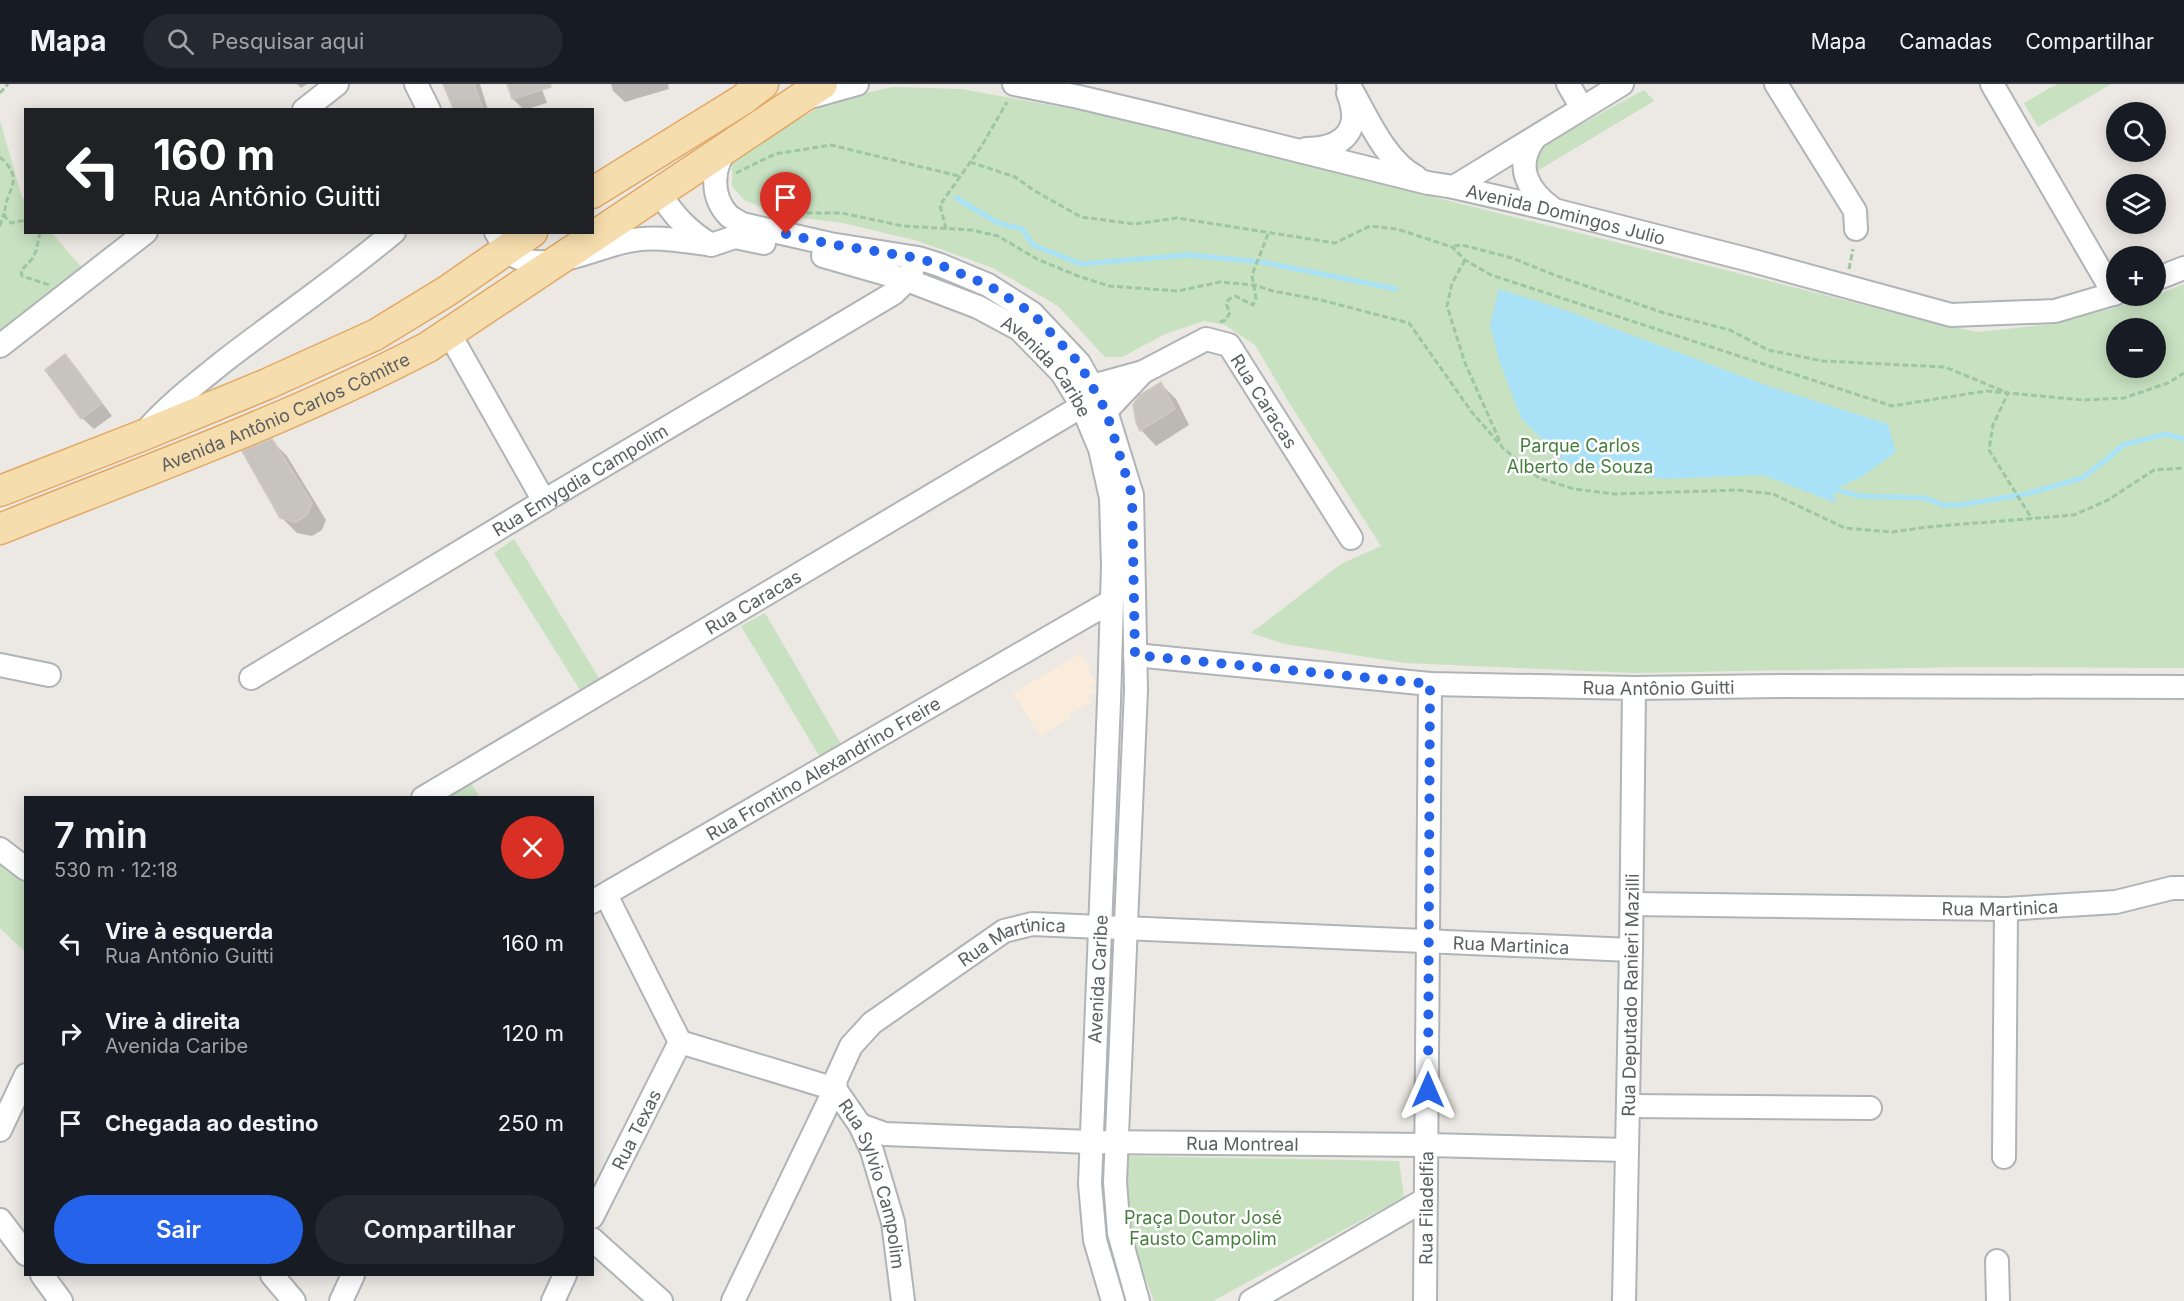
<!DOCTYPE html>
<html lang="pt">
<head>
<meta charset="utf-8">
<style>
  :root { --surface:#171b24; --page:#242831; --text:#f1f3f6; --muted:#9ea1a6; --line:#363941; --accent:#2563eb }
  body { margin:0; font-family:Inter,sans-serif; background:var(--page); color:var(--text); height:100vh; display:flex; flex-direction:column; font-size:22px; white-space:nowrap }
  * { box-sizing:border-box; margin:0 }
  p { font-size:20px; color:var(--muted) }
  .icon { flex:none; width:33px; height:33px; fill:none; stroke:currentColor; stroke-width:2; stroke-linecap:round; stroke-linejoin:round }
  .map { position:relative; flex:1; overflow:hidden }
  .side { position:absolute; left:24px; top:712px; width:570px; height:480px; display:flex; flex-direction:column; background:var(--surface); border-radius:0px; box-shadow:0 3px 15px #0003 }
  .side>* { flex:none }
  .top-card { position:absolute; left:24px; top:24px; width:570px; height:126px; border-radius:0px; box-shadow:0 3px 15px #0003; background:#202124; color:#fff; overflow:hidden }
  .tools { position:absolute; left:2106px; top:18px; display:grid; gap:12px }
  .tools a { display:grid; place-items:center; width:60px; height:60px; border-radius:50%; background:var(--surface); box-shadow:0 3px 15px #0003; font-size:30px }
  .pin { position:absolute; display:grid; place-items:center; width:51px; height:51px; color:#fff; margin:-62px -26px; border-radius:50% 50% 50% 0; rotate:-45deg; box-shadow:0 0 6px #0007 }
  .pin .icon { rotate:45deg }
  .me { position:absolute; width:66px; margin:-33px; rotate:0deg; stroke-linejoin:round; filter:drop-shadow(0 0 4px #0008) }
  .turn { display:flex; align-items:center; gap:21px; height:126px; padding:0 30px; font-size:27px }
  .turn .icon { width:78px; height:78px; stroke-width:2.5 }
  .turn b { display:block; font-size:42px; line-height:51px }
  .round { display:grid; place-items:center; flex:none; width:63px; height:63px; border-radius:32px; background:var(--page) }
  .overview { display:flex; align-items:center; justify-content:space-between; height:102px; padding:0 30px }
  h1 { font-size:36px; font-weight:600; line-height:45px }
  .cta { display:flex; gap:12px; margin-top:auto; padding:12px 30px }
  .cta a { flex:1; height:69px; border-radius:36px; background:var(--accent); color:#fff; font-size:24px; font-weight:600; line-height:69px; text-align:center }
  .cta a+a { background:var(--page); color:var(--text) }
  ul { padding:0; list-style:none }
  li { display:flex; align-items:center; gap:18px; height:90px; padding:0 30px }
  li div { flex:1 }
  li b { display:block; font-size:22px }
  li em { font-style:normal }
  header { display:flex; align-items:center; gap:36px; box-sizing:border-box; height:84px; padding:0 30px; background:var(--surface); border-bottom:2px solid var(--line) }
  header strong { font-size:28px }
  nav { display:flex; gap:33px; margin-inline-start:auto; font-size:21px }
  .search { width:420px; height:54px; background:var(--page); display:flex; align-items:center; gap:15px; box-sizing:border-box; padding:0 21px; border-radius:33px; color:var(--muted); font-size:22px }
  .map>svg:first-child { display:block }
</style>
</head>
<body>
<header>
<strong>Mapa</strong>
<div class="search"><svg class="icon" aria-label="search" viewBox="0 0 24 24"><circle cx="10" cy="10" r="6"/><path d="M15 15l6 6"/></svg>Pesquisar aqui</div>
<nav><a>Mapa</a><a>Camadas</a><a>Compartilhar</a></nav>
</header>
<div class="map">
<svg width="2184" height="1217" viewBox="0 0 2184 1217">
  <rect width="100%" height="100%" fill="#ece8e3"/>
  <polygon fill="#faecda" points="1081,569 1092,587 1089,589 1096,598 1091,601 1095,608 1088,612 1092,618 1069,631 1070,634 1040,652 1013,609"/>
  <g fill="#c7e1c1" fill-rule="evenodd">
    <polygon points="2057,0 2111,0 2038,43 2024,19"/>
    <path d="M 893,3 L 961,5 L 1089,28 L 1619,159 L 1915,234 L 1977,248 L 2053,240 L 2150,214 L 2184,200 L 2184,584 L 1963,583 L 1635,589 L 1405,579 L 1285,560 L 1251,549 L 1341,480 L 1381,462 L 1288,317 L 1255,261 L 1225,241 L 1204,237 L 1165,250 L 1122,273 L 1105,273 L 1058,222 L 993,184 L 918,157 L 843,139 L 780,131 L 744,116 L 732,102 L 732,80 L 738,73 L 777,47 L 833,16 ZM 2116,244 L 2156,244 L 2156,284 L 2116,284 Z"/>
    <polygon points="1644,6 1654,17 1532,90 1534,66"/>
    <polygon points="0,37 22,113 25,117 26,148 52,149 82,184 0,250"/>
    <polygon points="514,455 599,594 580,606 494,469"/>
    <polygon points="765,529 841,660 820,673 741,542"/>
    <polygon points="469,696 480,714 454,714 450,706"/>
    <polygon points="0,776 25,796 25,868 0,844"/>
    <polygon points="1128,1072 1399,1077 1404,1113 1213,1217 1154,1217 1138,1174 1127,1124"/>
  </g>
  <polygon fill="#a9e2f6" points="1499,205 1559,224 1768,302 1888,340 1896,368 1863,392 1833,406 1836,419 1763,391 1663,395 1565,379 1521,334 1500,279 1490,241"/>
  <g fill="#0003">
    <polygon points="297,0 307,0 301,4"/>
    <polygon points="445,0 480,0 488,26 455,26"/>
    <polygon points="508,0 540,0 547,19 524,26 513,15"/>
    <polygon points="611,0 668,0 669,5 625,18 613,7"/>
    <polygon points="65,272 76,284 112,332 94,345 82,334"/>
    <polygon points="1161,300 1176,315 1189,341 1156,362 1141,346"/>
    <polygon points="272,357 287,372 326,436 322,446 312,452 297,449 281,433"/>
  </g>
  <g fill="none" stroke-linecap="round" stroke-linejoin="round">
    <g stroke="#a9e2f6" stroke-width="5">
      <polyline points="956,114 998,139 1022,145 1033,161 1081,180 1188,171 1262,178 1396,205"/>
      <polyline points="1830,404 1859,412 1925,414 1943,421 1960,421 2026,410 2082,394 2107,375 2123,361 2166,350 2184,355"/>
    </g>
  </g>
  <g fill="#c7c3bf" stroke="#d0c9c2" stroke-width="1.5">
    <polygon points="443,0 474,0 483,26 454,26"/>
    <polygon points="507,0 550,0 551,3 512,15"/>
    <polygon points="65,270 102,319 81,335 45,286"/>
    <polygon points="1161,298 1175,325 1140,347 1136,338 1133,321 1140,311"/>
    <polygon points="272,355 312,419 307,431 296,438 280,434 242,367"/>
  </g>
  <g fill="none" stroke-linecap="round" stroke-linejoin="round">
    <g stroke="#b0b4b7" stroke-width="26">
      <g id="minor">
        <polyline points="416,0 429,26"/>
        <path id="s1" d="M 1014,0 L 1079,13 L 1159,32 L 1428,99 L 1454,103 L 1554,126 L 1746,175 L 1951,231 L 2055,227 L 2116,209"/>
        <path d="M 1348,0 C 1366,30 1384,76 1416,93"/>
        <polyline points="1568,0 1582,24"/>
        <polyline points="1776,0 1855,127 1856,145"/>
        <polyline points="1992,0 2114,210"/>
        <polyline points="807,14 857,0"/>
        <polyline points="304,26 337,0"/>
        <path d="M 1534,55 C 1514,83 1528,107 1553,125"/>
        <path d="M 730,62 C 711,80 710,113 729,132 C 733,135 738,137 742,140 L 830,160 L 918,174 L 940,181 L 988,201 L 1032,229 L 1079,279 L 1106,327 L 1132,411 L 1136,606 L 1115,1098 L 1119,1149 L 1138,1217"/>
        <path d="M 1306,65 C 1343,65 1363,46 1348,9"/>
        <polyline points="1454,103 1622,0"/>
        <path d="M 659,108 C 673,131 688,147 711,161 L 735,153 L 764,159"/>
        <path d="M 496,148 C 500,155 504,163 509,168 C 541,195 597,161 633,156 C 659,152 681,157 707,160"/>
        <path id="s2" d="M 823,172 L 907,196 L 978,223 L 1019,245 L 1062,289 L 1082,322 L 1100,365 L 1111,414 L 1113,482 L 1109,617 L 1090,1100 L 1095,1156 L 1113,1217"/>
        <polyline points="2156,195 2184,184"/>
        <polyline points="449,249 544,417"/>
        <polyline points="0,262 146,148"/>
        <path id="s3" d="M 1092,302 L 1143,288 L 1206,255 L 1229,261 L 1351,454"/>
        <polyline points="1106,327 1143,288"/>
        <path d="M 145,348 C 168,321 196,300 223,278 C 280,234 339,194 394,148"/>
        <path id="s4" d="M 1135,571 L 1430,600 L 1634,604 L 1781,602 L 2184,603"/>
        <polyline points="0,581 49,591"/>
        <path id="s5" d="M 251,594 L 544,417 L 894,209 L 907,196 L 913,184"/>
        <path id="s6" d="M 423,714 L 1082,322"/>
        <polyline points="0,765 26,785"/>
        <polyline points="606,811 680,958"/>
        <path id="s7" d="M 592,818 L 1110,518"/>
        <path id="s8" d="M 1632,820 L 2006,825 L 2116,818 L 2172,804 L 2184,804"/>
        <path id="s9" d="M 680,958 L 835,1005 L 860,1041 L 872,1067 L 893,1138 L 903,1217"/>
        <polyline points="1628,1022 1870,1024"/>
        <path id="s10" d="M 860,1041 L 885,1050 L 1090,1058 L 1428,1061 L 1627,1066"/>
        <polyline points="0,1046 26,991"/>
        <polyline points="2004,1073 2006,825"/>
        <path id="s11" d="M 592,1133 L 680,958"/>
        <polyline points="0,1136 26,1170"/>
        <polyline points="592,1155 661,1217"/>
        <polyline points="1997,1177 1998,1217"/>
        <polyline points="42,1191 61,1217"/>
        <polyline points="272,1191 294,1217"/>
        <polyline points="341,1217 353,1191"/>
        <polyline points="553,1217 565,1191"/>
        <path id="s12" d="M 733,1217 L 835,1005 L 836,995 L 851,962 L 872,939 L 1004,847 L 1032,840 L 1631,866"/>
        <polyline points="1251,1217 1426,1115"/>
        <path id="s13" d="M 1425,1217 L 1430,600"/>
        <path id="s14" d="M 1624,1217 L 1631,866 L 1634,604"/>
      </g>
    </g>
    <g stroke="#e2a865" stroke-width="33">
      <g id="major">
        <polyline points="592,109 742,16 763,0"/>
        <polyline points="0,407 141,352 267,300 375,251 447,207 532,148"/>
        <path id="s15" d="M 0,445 C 144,387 291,335 428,263 L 822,0"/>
      </g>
    </g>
    <g stroke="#9ec6a2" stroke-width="3" stroke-dasharray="6 3" stroke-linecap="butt">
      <polyline points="0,9 8,0"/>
      <path d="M 0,73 C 28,99 3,104 5,133 L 11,139 L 26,136"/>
      <polyline points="970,78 1015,93 1035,107 1081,133 1134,140 1177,134 1335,159 1370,142 1397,145 1452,163 1465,176 1491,191 1892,322 1986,307 2083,316 2124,314 2168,299 2184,289"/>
      <polyline points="736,89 775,70 831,61 959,92"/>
      <polyline points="762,123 803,129 842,129 903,142 972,146 998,152 1037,175 1078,192 1109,202 1178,207 1220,198 1254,201 1273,207 1321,216 1409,239 1471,327 1503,364 1539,394 1574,405 1614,410 1738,406 1773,410 1845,444 1892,448 1928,443 2074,431 2108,416 2154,386 2184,384"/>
      <polyline points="0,142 4,129"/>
      <polyline points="946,145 940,121 981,63 1007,18"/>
      <polyline points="40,148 36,167 32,175 21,187 22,192 49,201"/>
      <polyline points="1454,162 1462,161 1512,174 1557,192 1664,229 1730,246 1768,266 1823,277 1945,283 2008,309 1993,341 1989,366 2032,435"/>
      <polyline points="1465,176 1452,199 1447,222 1465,279 1501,360"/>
      <polyline points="1849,185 1853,165"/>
      <polyline points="1220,238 1226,236 1230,228 1226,220 1229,215 1235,212 1253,221 1256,214 1252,191 1268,150"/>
    </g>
    <use href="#minor" stroke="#fff" stroke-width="22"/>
    <use href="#major" stroke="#f6ddad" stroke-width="30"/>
  </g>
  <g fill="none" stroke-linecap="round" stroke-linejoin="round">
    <polyline stroke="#2563eb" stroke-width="10" stroke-dasharray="0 18" points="786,150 830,160 918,174 940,181 988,201 1032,229 1079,279 1106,327 1132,411 1135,571 1430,600 1428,1006"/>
  </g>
  <g text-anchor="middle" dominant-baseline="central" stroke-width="5" stroke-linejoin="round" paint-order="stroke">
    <g font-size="18" fill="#5b5f62" stroke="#fff">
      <text stroke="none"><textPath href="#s1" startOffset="567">Avenida Domingos Julio</textPath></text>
      <text stroke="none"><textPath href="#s2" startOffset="256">Avenida Caribe</textPath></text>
      <text stroke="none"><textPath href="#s3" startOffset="214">Rua Caracas</textPath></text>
      <text stroke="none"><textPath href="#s15" startOffset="308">Avenida Antônio Carlos Cômitre</textPath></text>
      <text stroke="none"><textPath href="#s5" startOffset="384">Rua Emygdia Campolim</textPath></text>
      <text stroke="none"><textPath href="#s6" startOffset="384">Rua Caracas</textPath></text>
      <text stroke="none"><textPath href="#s4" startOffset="525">Rua Antônio Guitti</textPath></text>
      <text stroke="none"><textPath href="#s7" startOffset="267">Rua Frontino Alexandrino Freire</textPath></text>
      <text stroke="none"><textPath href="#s8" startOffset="368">Rua Martinica</textPath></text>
      <text stroke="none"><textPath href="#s12" startOffset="982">Rua Martinica</textPath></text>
      <text stroke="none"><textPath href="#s12" startOffset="478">Rua Martinica</textPath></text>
      <text transform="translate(1098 895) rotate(-87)">Avenida Caribe</text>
      <text stroke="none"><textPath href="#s14" startOffset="306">Rua Deputado Ranieri Mazilli</textPath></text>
      <text stroke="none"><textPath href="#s11" startOffset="98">Rua Texas</textPath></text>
      <text stroke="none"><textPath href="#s10" startOffset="384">Rua Montreal</textPath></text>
      <text stroke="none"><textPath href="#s9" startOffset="266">Rua Sylvio Campolim</textPath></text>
      <text stroke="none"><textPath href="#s13" startOffset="93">Rua Filadelfia</textPath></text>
    </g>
    <g font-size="18" fill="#467f3d" stroke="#fff">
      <text x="1580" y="361">Parque Carlos<tspan x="1580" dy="21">Alberto de Souza</tspan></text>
      <text x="1203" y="1133">Praça Doutor José<tspan x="1203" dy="21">Fausto Campolim</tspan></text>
    </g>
  </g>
</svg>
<div class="tools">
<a><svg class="icon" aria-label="search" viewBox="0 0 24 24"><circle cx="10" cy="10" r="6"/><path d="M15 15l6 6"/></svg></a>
<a><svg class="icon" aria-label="layers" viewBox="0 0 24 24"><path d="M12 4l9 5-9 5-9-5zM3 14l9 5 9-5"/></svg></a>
<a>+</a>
<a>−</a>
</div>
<div class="pin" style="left:786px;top:150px;background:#d93025"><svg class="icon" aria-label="arrive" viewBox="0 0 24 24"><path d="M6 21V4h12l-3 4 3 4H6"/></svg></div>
<svg class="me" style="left:1428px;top:1006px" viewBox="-20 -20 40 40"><path d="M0-17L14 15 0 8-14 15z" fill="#2563eb" stroke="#fff" stroke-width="4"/></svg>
<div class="top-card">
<div class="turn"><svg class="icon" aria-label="left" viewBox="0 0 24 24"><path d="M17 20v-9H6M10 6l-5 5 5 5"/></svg><div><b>160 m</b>Rua Antônio Guitti</div></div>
</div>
<section class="side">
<div class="overview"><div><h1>7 min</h1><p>530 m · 12:18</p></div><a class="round" style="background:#d93025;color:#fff"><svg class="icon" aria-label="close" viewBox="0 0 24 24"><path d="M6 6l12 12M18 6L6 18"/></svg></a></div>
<ul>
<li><svg class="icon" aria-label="left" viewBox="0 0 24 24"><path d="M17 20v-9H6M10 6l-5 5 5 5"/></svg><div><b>Vire à esquerda</b><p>Rua Antônio Guitti</p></div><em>160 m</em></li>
<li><svg class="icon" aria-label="right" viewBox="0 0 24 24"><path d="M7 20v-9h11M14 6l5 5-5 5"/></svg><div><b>Vire à direita</b><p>Avenida Caribe</p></div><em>120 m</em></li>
<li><svg class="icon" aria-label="arrive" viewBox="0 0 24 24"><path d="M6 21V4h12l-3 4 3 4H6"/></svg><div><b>Chegada ao destino</b></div><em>250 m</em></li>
</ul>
<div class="cta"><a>Sair</a><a>Compartilhar</a></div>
</section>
</div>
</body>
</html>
